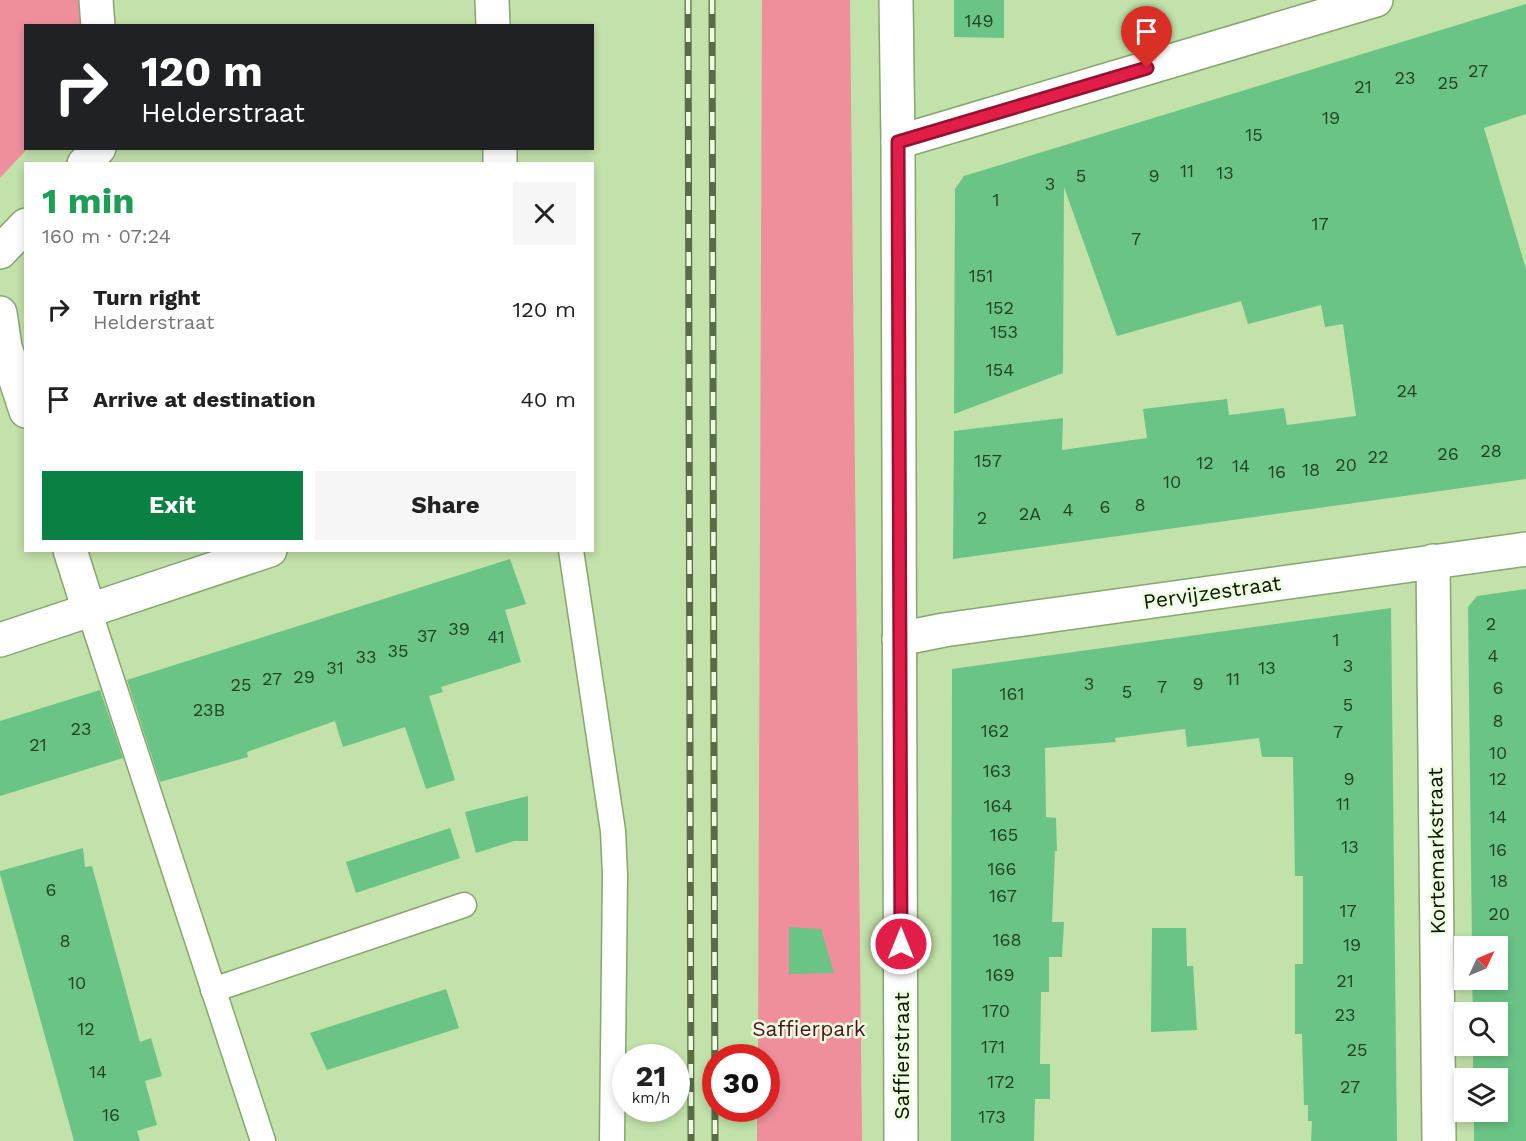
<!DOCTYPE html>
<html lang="en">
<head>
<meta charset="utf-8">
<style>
  :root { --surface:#fff; --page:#f6f6f6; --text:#222; --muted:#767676; --accent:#0b8043 }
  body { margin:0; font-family:"Work Sans",sans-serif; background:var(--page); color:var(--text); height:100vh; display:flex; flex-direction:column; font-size:22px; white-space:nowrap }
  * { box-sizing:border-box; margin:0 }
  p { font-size:20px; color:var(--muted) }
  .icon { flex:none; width:33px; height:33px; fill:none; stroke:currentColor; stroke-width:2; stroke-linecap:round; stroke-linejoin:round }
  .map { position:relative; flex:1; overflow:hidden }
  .side { position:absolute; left:24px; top:162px; width:570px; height:390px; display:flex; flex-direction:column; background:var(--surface); border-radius:0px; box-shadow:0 3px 9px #0003 }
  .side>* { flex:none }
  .top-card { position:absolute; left:24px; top:24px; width:570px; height:126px; border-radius:0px; box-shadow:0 3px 9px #0003; background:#202124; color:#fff; overflow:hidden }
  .needle { width:39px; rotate:46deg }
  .controls { position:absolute; left:1454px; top:936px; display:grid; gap:12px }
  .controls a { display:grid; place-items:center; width:54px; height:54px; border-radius:0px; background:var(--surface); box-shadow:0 3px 9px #0003; font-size:30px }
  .speed { position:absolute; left:612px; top:1044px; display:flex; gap:12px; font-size:30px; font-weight:700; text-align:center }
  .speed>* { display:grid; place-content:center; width:78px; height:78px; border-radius:50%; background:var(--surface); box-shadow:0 3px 9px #0003; line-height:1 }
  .speed small { font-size:15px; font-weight:400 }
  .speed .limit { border:9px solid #d22; background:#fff; color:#111 }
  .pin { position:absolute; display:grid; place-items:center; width:51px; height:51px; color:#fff; margin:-62px -26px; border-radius:50% 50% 50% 0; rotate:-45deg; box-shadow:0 0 6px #0007 }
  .pin .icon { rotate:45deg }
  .me { position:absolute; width:66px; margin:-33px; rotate:0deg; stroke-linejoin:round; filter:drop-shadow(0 0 4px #0008) }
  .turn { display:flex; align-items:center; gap:21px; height:126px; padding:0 18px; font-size:27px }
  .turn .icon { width:78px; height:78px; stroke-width:2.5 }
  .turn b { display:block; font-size:42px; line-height:51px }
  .round { display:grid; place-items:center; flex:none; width:63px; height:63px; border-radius:0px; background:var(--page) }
  .overview { display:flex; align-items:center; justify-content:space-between; height:102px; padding:0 18px }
  h1 { font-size:36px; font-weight:700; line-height:45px; color:#1e9e55 }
  .action { display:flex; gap:12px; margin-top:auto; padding:12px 18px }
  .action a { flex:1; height:69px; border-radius:0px; background:var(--accent); color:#fff; font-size:24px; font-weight:700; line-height:69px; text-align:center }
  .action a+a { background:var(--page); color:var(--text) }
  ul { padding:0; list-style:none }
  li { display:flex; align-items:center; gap:18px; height:90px; padding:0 18px }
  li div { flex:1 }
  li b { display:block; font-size:22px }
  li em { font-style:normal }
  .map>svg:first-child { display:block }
</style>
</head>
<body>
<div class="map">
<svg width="1526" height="1141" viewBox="0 0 1526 1141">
  <rect width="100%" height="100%" fill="#c2e2a9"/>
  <g fill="#ef8f9c">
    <polygon points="0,0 81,0 82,25 26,26 26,148 27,149 0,178"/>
    <polygon points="762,0 850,0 862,1141 757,1141 757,1109 766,1108 766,1058 758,1057"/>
  </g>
  <g fill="#6ac485">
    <polygon points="954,0 1004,0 1004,38 954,37"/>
    <polygon points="1526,4 1526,114 1484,128 1526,269 1526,479 953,559 954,431 1063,418 1062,450 1147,438 1143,409 1227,399 1229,415 1284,408 1287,425 1356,416 1343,324 1325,327 1321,305 1248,324 1241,301 1117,336 1064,187 1063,373 954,414 955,189 964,176"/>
    <polygon points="510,559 526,604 505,610 521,662 441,687 443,692 429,696 455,780 426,789 405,727 343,747 335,721 247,752 248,757 160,782 127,680"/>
    <polygon points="1526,589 1526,1141 1474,1141 1474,1112 1497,1112 1497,1078 1473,1078 1473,1046 1497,1046 1497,1012 1473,1012 1472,980 1497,980 1497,946 1472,946 1468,607 1477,596"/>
    <polygon points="1391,608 1397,1141 1311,1141 1312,1121 1308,1121 1308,1105 1304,1105 1302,1034 1295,1034 1295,964 1303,964 1303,876 1295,876 1293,757 1262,757 1259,738 1187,747 1185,729 1115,738 1116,742 1045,748 1046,817 1056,818 1057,851 1055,851 1052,922 1064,922 1062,957 1049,957 1049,992 1041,992 1040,1064 1050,1064 1050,1099 1035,1099 1034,1141 951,1141 952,669"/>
    <polygon points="100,690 123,758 0,796 0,721"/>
    <polygon points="528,796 528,841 514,841 476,853 465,812"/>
    <polygon points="450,828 460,858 356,893 346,862"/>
    <polygon points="83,848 85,867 92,866 140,1042 151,1038 162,1076 145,1081 157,1125 137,1131 140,1141 74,1141 0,874 0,871"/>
    <polygon points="789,927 821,929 834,973 789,974"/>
    <polygon points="1152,928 1186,928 1187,966 1193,966 1197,1030 1151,1032"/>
    <polygon points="446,989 459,1028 327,1070 310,1033"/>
  </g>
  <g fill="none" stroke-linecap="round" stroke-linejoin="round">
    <g stroke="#87a56f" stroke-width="27">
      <g id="service">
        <polyline points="571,550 613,831 615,875 612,1141"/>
        <polyline points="89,610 263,1141"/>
        <polyline points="213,990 464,905"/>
      </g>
    </g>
    <g stroke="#87a56f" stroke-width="36">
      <g id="minor">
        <polyline points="96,0 98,26"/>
        <polyline points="492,0 493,26"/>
        <polyline points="896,0 898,142 901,1141"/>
        <polyline points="898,142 1376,0"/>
        <polyline points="500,148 500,164"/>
        <polyline points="84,164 99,148"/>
        <polyline points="0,252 26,225"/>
        <polyline points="0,313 5,347 26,411"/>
        <polyline points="70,550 89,610"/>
        <polyline points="1433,561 1439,1141"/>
        <polyline points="899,639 944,630 1526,549"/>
        <polyline points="0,640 270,550"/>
      </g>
    </g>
    <use href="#service" stroke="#fff" stroke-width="24"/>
    <use href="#minor" stroke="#fff" stroke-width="33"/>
    <g stroke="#586c48" stroke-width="7">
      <g id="rail">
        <polyline points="688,0 691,1141"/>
        <polyline points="712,0 715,1141"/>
      </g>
    </g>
    <use href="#rail" stroke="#edfde0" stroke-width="4.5" stroke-dasharray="14" stroke-linecap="butt"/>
  </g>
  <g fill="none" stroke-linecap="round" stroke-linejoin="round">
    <g stroke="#92132f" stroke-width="15">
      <polyline id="route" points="901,944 898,142 1147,68"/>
    </g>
    <use href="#route" stroke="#e11d48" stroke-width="10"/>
  </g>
  <g text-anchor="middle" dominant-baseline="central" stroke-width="5" stroke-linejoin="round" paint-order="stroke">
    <g font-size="18" fill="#244224">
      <text x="979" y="20">149</text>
      <text x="1478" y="70">27</text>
      <text x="1405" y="77">23</text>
      <text x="1448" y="82">25</text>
      <text x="1363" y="86">21</text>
      <text x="1331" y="117">19</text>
      <text x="1254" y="134">15</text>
      <text x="1187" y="170">11</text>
      <text x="1225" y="172">13</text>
      <text x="1081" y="175">5</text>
      <text x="1154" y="175">9</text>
      <text x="1050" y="183">3</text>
      <text x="996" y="199">1</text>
      <text x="1320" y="223">17</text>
      <text x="1136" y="238">7</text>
      <text x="981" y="275">151</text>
      <text x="1000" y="307">152</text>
      <text x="1004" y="331">153</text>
      <text x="1000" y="369">154</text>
      <text x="1407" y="390">24</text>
      <text x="1491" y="450">28</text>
      <text x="1448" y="453">26</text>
      <text x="1378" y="456">22</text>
      <text x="988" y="460">157</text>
      <text x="1205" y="462">12</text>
      <text x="1346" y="464">20</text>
      <text x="1241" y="465">14</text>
      <text x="1311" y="469">18</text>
      <text x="1277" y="471">16</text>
      <text x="1172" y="481">10</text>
      <text x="1140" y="504">8</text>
      <text x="1105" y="506">6</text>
      <text x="1068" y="509">4</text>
      <text x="1030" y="513">2A</text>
      <text x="982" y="517">2</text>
      <text x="1491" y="623">2</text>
      <text x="459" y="628">39</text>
      <text x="427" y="635">37</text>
      <text x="496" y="636">41</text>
      <text x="1336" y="639">1</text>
      <text x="398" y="650">35</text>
      <text x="1493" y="655">4</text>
      <text x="366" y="656">33</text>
      <text x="1348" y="665">3</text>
      <text x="335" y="667">31</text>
      <text x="1267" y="667">13</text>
      <text x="304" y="676">29</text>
      <text x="272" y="678">27</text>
      <text x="1233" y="678">11</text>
      <text x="1089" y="683">3</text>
      <text x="1198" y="683">9</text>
      <text x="241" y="684">25</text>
      <text x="1162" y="686">7</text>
      <text x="1498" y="687">6</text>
      <text x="1127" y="691">5</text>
      <text x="1012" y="693">161</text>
      <text x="1348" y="704">5</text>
      <text x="209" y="709">23B</text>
      <text x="1498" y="720">8</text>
      <text x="81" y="728">23</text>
      <text x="995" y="730">162</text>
      <text x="1338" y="731">7</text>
      <text x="38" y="744">21</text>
      <text x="1498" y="752">10</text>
      <text x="997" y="770">163</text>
      <text x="1349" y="778">9</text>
      <text x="1498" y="778">12</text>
      <text x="1343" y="803">11</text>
      <text x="998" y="805">164</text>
      <text x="1498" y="816">14</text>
      <text x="1004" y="834">165</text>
      <text x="1350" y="846">13</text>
      <text x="1498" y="849">16</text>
      <text x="1002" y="868">166</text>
      <text x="1499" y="880">18</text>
      <text x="51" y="889">6</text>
      <text x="1003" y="895">167</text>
      <text x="1348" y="910">17</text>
      <text x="1499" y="913">20</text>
      <text x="1007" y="939">168</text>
      <text x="65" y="940">8</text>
      <text x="1352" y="944">19</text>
      <text x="1000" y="974">169</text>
      <text x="1345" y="980">21</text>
      <text x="77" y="982">10</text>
      <text x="996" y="1010">170</text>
      <text x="1345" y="1014">23</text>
      <text x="86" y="1028">12</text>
      <text x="993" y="1046">171</text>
      <text x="1357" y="1049">25</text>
      <text x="98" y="1071">14</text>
      <text x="1001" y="1081">172</text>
      <text x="1350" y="1086">27</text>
      <text x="111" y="1114">16</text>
      <text x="992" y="1116">173</text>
    </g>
    <g font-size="21" fill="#0c1703" stroke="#edfde0">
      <text transform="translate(1212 592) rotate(-8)">Pervijzestraat</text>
      <text transform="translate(1436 851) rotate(-91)">Kortemarkstraat</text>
      <text transform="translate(901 1056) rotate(-90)">Saffierstraat</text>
    </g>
    <g font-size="21" fill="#521220" stroke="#edfde0">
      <text x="809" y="1028">Saffierpark</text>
    </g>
  </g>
</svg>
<div class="controls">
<a><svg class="needle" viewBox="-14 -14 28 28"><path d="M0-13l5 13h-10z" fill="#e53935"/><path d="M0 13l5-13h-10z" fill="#767676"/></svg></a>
<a><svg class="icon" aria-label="search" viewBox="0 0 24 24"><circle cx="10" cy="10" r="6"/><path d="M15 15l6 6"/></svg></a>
<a><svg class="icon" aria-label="layers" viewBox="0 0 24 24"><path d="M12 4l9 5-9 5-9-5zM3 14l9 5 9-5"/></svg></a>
</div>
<div class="speed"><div>21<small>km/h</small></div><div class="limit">30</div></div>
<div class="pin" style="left:1147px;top:68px;background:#d93025"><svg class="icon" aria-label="arrive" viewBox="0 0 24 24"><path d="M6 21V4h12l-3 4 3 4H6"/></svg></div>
<svg class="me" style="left:901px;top:944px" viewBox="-20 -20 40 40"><circle r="17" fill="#e11d48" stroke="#fff" stroke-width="3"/><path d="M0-11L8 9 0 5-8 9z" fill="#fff"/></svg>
<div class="top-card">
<div class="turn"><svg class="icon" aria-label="right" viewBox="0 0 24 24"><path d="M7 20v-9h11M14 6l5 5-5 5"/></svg><div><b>120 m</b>Helderstraat</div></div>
</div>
<section class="side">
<div class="overview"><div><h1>1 min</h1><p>160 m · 07:24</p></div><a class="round"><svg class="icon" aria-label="close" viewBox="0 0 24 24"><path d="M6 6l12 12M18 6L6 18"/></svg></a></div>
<ul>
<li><svg class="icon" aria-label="right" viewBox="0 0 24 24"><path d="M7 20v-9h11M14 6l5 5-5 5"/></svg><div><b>Turn right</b><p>Helderstraat</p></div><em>120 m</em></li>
<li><svg class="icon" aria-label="arrive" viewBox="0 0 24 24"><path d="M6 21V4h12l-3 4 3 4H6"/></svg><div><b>Arrive at destination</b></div><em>40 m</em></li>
</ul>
<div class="action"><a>Exit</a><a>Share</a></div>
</section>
</div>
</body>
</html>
